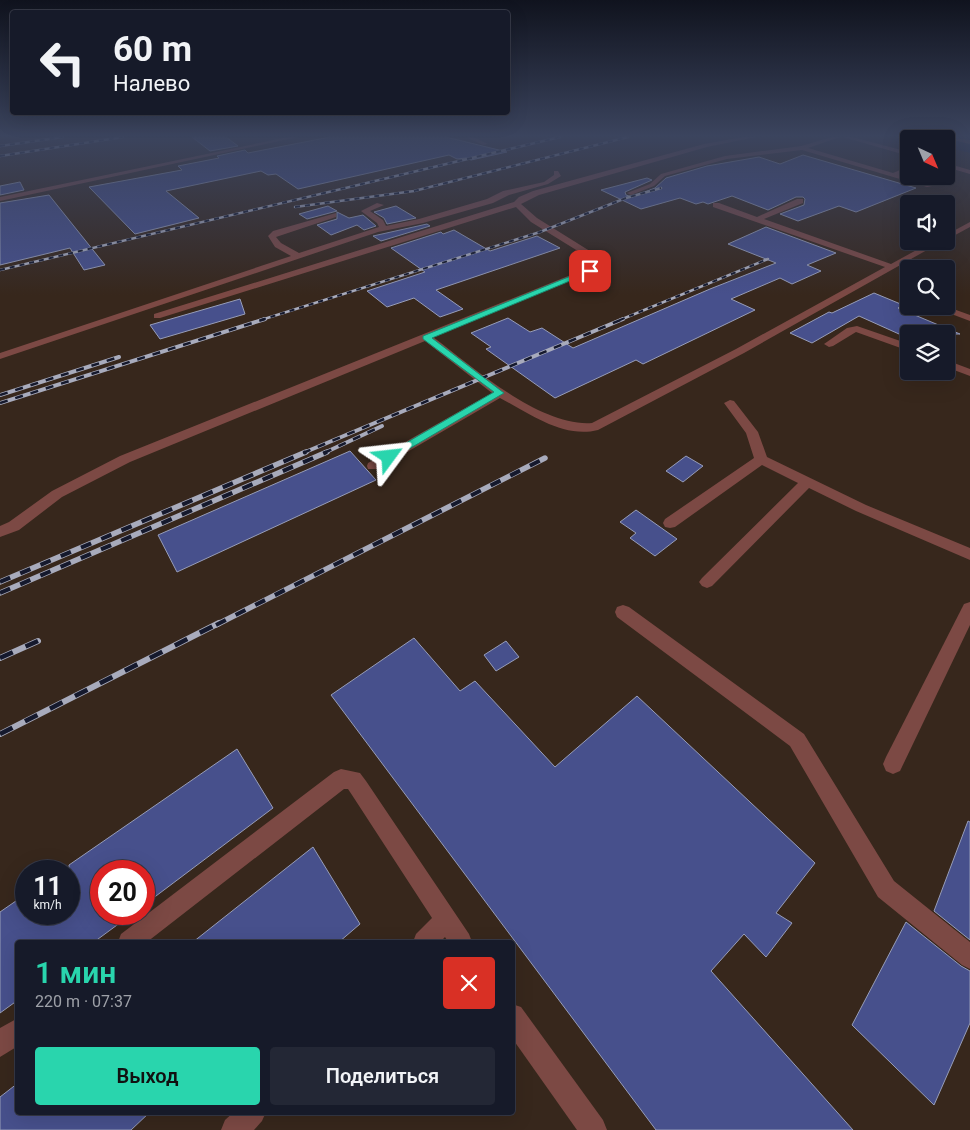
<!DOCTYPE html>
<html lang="ru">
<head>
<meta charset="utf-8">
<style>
  :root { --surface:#161a29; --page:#232735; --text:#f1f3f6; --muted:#9ea1a8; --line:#353846; --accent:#29d5ad }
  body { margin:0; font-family:Roboto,sans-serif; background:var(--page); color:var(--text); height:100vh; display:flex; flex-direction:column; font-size:19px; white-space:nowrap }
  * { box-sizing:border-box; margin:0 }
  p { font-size:16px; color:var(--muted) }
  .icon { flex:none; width:28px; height:28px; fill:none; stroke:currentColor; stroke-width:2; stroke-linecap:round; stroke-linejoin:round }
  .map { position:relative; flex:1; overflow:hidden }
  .drawer { position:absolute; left:15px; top:940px; width:500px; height:175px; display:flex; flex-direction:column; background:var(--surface); border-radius:5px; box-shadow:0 5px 20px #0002,0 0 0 1px var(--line) }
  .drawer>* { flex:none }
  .hud { position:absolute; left:10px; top:10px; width:500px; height:105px; border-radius:5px; box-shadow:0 5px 20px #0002,0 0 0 1px var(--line); background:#161a29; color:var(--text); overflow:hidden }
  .needle { width:32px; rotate:136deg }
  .controls { position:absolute; left:900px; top:130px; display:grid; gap:10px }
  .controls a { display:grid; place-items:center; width:55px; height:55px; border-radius:5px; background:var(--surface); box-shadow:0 5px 20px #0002,0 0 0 1px var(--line); font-size:25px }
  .speed { position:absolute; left:15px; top:860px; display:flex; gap:10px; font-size:25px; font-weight:700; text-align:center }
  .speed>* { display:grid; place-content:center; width:65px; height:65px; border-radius:50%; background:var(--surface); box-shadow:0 5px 20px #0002,0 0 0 1px var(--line); line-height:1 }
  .speed small { font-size:12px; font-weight:400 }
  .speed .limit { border:8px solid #d22; background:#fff; color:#111 }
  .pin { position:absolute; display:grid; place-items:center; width:42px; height:42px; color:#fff; margin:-21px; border-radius:10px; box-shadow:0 2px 8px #0006 }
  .me { position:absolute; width:55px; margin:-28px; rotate:60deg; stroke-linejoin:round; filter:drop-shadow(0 0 4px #0008) }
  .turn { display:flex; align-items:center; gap:18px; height:105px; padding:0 20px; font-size:22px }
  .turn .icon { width:65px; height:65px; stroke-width:2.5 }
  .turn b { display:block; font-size:35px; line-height:42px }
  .round { display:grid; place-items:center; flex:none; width:52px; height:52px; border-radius:5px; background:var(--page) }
  .head { display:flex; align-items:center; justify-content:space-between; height:85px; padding:0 20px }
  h1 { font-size:30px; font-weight:600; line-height:38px; color:var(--accent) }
  .button { display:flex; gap:10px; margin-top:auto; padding:10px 20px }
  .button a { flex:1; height:58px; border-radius:5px; background:var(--accent); color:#111; font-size:20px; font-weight:600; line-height:58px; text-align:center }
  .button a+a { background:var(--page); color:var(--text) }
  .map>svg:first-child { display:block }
</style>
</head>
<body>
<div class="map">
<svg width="970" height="1130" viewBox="0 0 970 1130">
  <rect width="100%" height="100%" fill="#1e2237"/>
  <path fill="#37271c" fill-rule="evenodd" d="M 0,137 L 906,137 L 914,139 L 909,139 L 909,176 L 946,176 L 946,147 L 970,153 L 970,1130 L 0,1130 ZM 909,204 L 946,204 L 946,241 L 909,241 ZM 909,269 L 946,269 L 946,306 L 909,306 ZM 909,334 L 946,334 L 946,371 L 909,371 ZM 26,871 L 69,871 L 69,914 L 26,914 ZM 101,871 L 144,871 L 144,914 L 101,914 ZM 18,942 L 512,942 L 512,1112 L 18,1112 Z"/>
  <g fill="#47508c" stroke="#979db8">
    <polygon points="192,137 226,137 238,146 210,151"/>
    <polygon points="330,137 446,137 507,152 471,160 466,158 457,159 449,155 298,189 276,174 268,175 261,171 166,191 199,218 135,234 89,187 182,170 178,166 219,158 217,156 245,150 248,153"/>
    <polygon points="803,155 916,188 856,212 839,206 798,221 780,214 804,205 805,199 803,197 796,197 768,210 732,196 708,204 703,202 696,204 680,198 641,209 601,190 647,178 652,180 625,192 626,195 632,197 655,188 666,178 707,166 759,157 780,164"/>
    <polygon points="20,182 24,190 0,195 0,186"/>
    <polygon points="49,195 105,265 84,270 70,248 0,265 0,203"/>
    <polygon points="328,206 337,211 307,219 299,214"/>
    <polygon points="396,206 416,218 387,224 384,218 374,212"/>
    <polygon points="337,212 349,218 363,215 376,226 364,230 357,225 331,235 317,225 337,219"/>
    <polygon points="427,224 430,226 381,241 373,236"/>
    <polygon points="766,227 836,253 807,265 821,271 792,284 780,278 731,299 755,310 643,364 636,360 555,398 486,349 491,347 471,333 508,318 530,332 542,328 573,348 710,289 776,263 728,244"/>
    <polygon points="454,230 490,251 537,236 560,248 436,290 463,309 440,317 414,298 387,307 367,291 425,272 391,248 441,232 443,234"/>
    <polygon points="874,293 903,305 898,308 960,334 899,334 859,316 812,343 790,333 829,312 832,313"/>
    <polygon points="240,299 245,314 160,339 150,325"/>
    <polygon points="350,451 376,480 177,572 158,535"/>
    <polygon points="686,456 703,466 683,482 666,471"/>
    <polygon points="636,510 677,539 655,556 630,538 636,533 620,522"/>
    <polygon points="414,638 460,691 475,681 555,767 637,696 815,863 776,913 792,923 766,957 744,934 711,971 853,1130 656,1130 331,695"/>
    <polygon points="506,641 519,657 496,671 484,655"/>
    <polygon points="237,749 273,808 144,905 144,871 101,871 101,914 132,914 94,942 18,942 18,1000 0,1013 0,912 26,894 26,914 69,914 69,865"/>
    <polygon points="968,821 970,822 970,940 934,911"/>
    <polygon points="313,847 360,924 339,942 193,942"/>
    <polygon points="906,922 961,966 970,971 970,1023 934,1105 852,1025"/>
    <polygon points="18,1083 18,1112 150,1112 131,1130 0,1130 0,1097"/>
  </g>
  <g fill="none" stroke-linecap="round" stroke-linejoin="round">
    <g fill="#7c4944" fill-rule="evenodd">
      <polygon points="288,137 298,137 0,201 0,197"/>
      <polygon points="466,137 473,137 488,144 483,145"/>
      <path d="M 744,137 L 756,137 L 707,147 L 539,195 L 521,204 L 537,218 L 601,258 L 601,267 L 433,337 C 473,367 540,427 592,423 L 736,349 L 885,267 L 713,207 L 713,203 L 719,203 L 757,217 L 797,199 L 803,199 L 803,203 L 764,219 L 891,264 L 933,241 L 943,241 L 744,353 L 598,430 C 563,439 529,413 500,398 L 378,469 L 368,469 L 367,466 L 368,463 L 492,393 L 425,341 L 130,462 L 62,497 L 19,530 L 0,537 L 0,526 L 9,522 L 52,491 L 120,456 L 593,266 L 594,261 L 531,222 L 516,207 L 160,318 L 154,318 L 154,314 L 514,202 L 519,197 L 533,191 L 704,144 Z"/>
      <polygon points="832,137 840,137 808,148 893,173 909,166 909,171 899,175 932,186 927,187 802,150 727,159 665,176 654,186 631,195 627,193 650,184 661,174 725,156 801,146"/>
      <polygon points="843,137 852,137 909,152 909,156"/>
      <polygon points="943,137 970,140 970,144 944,138"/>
      <polygon points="946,163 970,170 970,174 946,167"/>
      <polygon points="554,171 558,171 561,176 548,184 509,195 493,203 423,223 378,232 0,359 0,353 291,256 275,247 268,236 273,231 336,213 336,217 276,237 281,243 299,253 379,227 377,223 361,211 377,203 384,205 370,211 383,220 386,226 419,219 487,199 503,191 544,182 554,175"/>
      <polygon points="970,222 970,227 946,240 946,235"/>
      <polygon points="905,291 909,292 909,299 900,294"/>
      <polygon points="930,306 945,306 970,315 970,321"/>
      <polygon points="857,326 909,344 909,351 856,332 833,346 829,347 824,344 847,328"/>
      <polygon points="946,360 970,369 970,376 946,367"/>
      <polygon points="730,400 734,401 758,432 767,457 866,505 970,548 970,560 856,511 809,488 712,586 707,588 702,586 699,582 702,578 798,483 762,465 675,527 670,528 665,527 663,523 665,519 754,458 746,433 724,403"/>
      <polygon points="970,602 970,625 900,771 893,774 886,771 883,764 886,757 964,604"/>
      <polygon points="623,605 629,607 804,734 894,881 970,942 970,969 962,965 878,897 790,746 617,617 615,612 617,607"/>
      <polygon points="341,769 360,773 366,781 469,934 472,942 448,942 445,937 440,942 413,942 416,934 432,918 352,795 348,789 344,789 147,942 118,942 121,934 334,772"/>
      <polygon points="512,1004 521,1007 603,1120 607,1130 577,1130 512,1038"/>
      <polygon points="18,1018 18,1046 0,1057 0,1028"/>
      <polygon points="234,1112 266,1112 262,1121 254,1130 221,1130 225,1120"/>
    </g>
    <g stroke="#a8abbc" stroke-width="2.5">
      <g id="rail-far3">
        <polyline points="0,146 63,137"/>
        <polyline points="0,156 123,137"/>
        <polyline points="295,207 414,191 628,137"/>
        <polyline points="0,270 560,137"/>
        <polyline points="261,320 540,232 626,198 661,188"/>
        <polyline points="620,320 768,259"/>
      </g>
    </g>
    <g stroke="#a8abbc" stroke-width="4">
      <g id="rail-far2">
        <polyline points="0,395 119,357"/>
        <polyline points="0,403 265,319"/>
        <polyline points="303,453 623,319"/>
        <polyline points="324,453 382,426"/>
      </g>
    </g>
    <g stroke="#a8abbc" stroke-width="5.5">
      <g id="rail-far1">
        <polyline points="0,582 306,452"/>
        <polyline points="0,593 327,452"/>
        <polyline points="216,625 545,458"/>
      </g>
    </g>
    <g stroke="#a8abbc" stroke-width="6">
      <g id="rail">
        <polyline points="0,658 38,641"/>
        <polyline points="0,734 219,623"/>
      </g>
    </g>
    <use href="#rail-far3" stroke="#15192d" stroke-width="2" stroke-dasharray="5" stroke-linecap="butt"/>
    <use href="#rail-far2" stroke="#15192d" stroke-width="2.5" stroke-dasharray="8" stroke-linecap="butt"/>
    <use href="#rail-far1" stroke="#15192d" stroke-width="4" stroke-dasharray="11" stroke-linecap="butt"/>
    <use href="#rail" stroke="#15192d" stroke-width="4.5" stroke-dasharray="14" stroke-linecap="butt"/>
  </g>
  <linearGradient id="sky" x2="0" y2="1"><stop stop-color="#10131e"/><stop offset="0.46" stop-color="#3b445e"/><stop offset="1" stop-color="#3b445e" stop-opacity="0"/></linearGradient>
  <rect width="970" height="295" fill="url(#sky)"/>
  <polygon fill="#29d5ad" stroke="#1b8a70" points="588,269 594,271 432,338 504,393 392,459 385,459 385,455 494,392 423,339 423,336"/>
</svg>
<div class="controls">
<a><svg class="needle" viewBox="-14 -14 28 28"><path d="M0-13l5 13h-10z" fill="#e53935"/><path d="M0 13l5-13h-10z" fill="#9ea1a8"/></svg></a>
<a><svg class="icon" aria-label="sound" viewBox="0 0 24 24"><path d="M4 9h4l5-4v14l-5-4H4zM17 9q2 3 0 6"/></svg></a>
<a><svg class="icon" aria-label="search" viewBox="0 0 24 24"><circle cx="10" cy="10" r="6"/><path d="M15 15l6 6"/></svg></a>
<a><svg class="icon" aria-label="layers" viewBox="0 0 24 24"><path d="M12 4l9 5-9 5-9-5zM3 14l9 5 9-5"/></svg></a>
</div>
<div class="speed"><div>11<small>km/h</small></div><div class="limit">20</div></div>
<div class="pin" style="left:590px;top:271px;background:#d93025"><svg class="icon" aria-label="arrive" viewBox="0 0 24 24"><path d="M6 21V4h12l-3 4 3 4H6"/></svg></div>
<svg class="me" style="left:389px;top:457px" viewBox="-20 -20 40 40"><path d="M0-17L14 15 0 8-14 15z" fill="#29d5ad" stroke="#fff" stroke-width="4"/></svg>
<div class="hud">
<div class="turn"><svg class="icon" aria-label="left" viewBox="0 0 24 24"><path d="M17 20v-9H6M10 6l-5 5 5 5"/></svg><div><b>60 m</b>Налево</div></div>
</div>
<section class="drawer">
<div class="head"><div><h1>1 мин</h1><p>220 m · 07:37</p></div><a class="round" style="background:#d93025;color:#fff"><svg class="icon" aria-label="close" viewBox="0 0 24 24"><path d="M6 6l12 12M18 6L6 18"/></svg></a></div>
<div class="button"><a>Выход</a><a>Поделиться</a></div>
</section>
</div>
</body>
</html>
